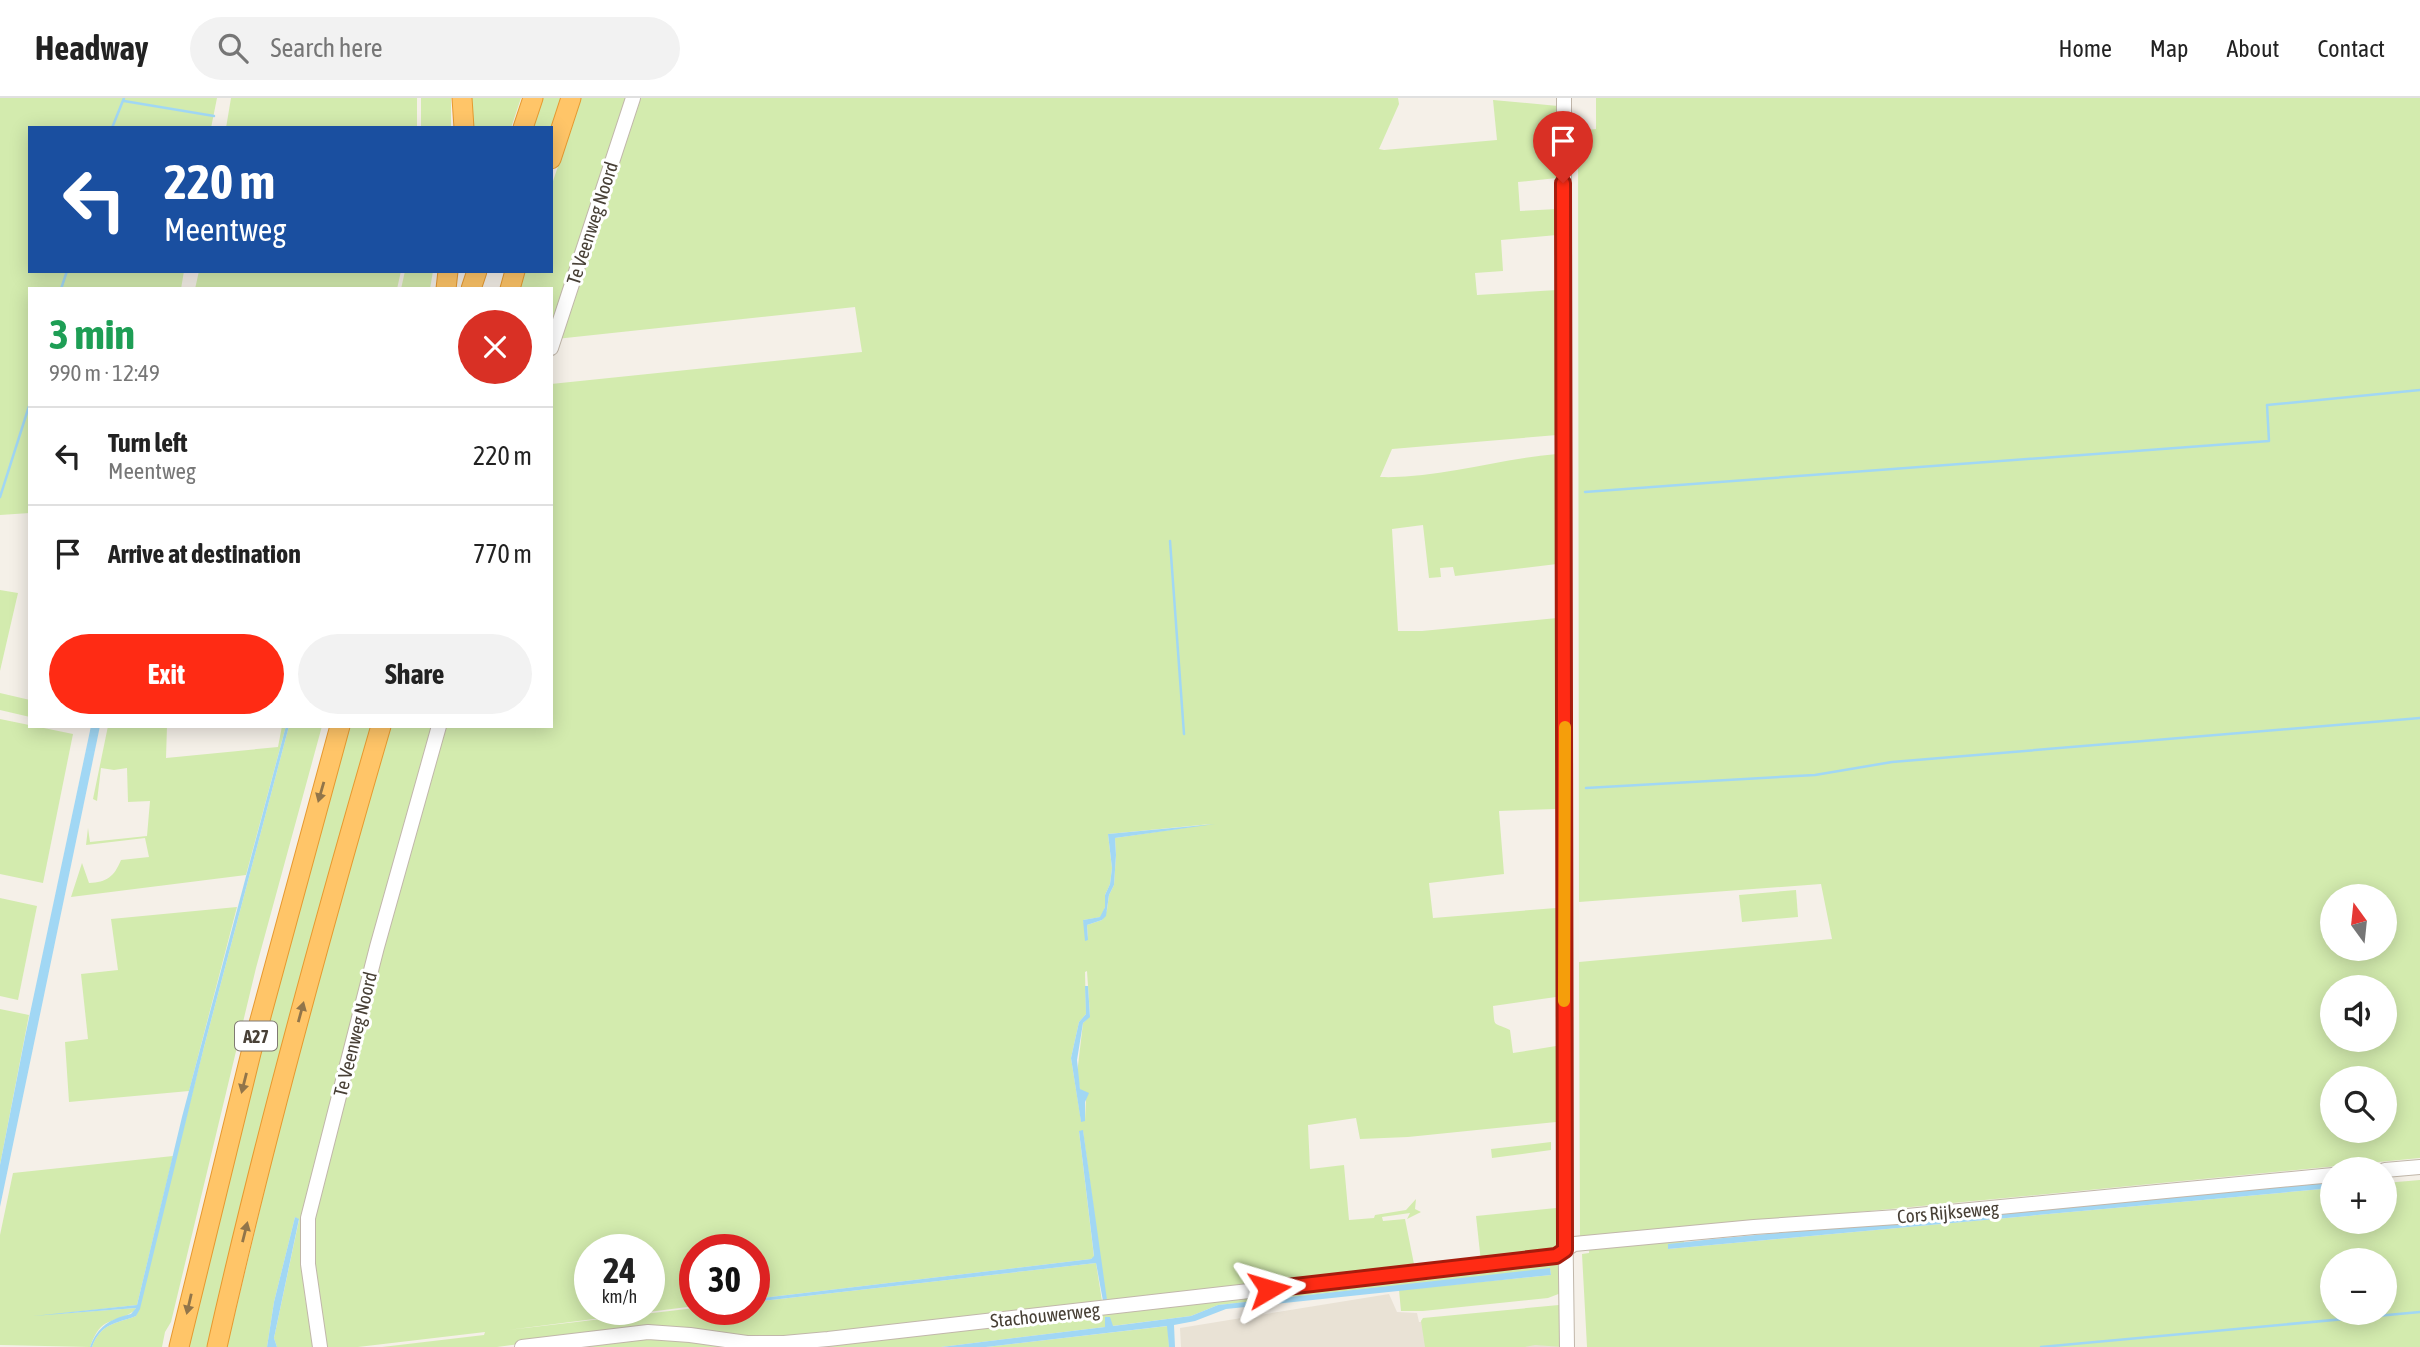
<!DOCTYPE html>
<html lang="en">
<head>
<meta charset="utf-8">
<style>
  :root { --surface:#fff; --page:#f2f2f2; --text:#222; --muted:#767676; --line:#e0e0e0; --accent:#ff2b14 }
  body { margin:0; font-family:"Asap Condensed",sans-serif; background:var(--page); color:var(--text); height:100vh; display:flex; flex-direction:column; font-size:26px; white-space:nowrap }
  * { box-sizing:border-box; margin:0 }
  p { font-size:23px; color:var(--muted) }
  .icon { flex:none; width:38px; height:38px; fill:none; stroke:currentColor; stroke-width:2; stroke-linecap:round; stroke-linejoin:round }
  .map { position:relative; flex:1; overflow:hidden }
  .drawer { position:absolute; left:28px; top:189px; width:525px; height:441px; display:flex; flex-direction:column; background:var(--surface); border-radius:0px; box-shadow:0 4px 18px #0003 }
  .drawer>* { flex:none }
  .guide { position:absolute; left:28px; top:28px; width:525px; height:147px; border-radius:0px; box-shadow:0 4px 18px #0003; background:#1a4fa0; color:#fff; overflow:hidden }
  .needle { width:46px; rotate:345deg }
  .tools { position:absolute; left:2320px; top:786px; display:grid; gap:14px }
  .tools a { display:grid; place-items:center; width:77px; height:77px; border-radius:50%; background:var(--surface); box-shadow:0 4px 18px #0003; font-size:35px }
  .speed { position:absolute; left:574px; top:1136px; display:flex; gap:14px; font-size:35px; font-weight:700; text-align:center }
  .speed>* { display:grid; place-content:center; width:91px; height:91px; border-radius:50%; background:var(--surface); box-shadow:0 4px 18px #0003; line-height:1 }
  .speed small { font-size:18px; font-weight:400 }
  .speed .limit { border:10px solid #d22; background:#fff; color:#111 }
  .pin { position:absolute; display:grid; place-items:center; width:60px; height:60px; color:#fff; margin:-72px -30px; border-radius:50% 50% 50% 0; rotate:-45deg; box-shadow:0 0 7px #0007 }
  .pin .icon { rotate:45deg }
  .me { position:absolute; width:77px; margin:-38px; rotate:83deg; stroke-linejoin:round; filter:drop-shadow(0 0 5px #0008) }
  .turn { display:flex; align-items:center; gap:24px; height:147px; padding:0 21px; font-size:32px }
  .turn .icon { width:91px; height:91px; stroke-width:2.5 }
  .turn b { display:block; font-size:49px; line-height:60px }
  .round { display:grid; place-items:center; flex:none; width:74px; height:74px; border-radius:37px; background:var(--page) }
  .overview { display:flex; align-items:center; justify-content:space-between; height:119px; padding:0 21px }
  h1 { font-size:42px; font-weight:700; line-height:52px; color:#1e9e55 }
  .cta { display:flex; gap:14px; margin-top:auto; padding:14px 21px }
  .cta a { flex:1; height:80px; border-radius:42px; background:var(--accent); color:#fff; font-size:28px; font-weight:700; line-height:80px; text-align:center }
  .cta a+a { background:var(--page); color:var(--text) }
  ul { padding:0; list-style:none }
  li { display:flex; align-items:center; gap:21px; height:98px; padding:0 21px; border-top:2px solid var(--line) }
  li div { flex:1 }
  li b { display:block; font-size:26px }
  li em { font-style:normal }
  header { display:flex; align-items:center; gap:42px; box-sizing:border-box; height:98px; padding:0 35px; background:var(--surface); border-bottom:2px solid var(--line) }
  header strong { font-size:33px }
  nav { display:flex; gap:38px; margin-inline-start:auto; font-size:24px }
  .search { width:490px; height:63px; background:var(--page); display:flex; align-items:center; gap:18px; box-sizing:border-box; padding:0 24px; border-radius:38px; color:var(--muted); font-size:26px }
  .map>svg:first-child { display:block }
</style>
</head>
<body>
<header>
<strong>Headway</strong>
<div class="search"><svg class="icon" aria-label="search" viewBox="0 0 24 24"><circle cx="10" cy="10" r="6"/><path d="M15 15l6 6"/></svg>Search here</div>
<nav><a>Home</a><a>Map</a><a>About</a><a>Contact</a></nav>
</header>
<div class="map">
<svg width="2420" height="1249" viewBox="0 0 2420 1249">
  <rect width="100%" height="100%" fill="#f5f0e8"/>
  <polygon fill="#e9e2d5" points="1389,1196 1397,1214 1417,1215 1419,1224 1570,1214 1571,1249 1181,1249 1180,1230"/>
  <g fill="#d3ebae" fill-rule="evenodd">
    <polygon points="0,0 217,0 211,30 30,30 30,173 184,173 181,191 30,191 30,415 0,417"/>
    <polygon points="231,0 417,0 417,30 226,30"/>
    <rect x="421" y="0" width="30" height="30"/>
    <polygon points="470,0 521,0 511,30 471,30"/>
    <polygon points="539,0 565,0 551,30 529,30"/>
    <polygon points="581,0 631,0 551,245 551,191 518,191 524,173 551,173 551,89"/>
    <path d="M 636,0 L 1398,0 L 1399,6 L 1379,51 L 1384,52 L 1497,42 L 1493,2 L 1558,8 L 1557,80 L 1518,84 L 1520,113 L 1557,111 L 1557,137 L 1501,142 L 1503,173 L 1475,175 L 1477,197 L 1557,192 L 1557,337 L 1392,351 L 1380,379 C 1438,381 1498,361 1557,356 L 1557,466 L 1455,478 L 1453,469 L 1440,470 L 1441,479 L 1429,480 L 1423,427 L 1392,431 L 1398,533 L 1422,533 L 1557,520 L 1556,711 L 1499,713 L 1504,776 L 1429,785 L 1433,820 L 1556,810 L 1556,899 L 1493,908 C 1495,931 1492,923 1510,932 L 1513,955 L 1556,948 L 1556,1024 L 1408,1039 L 1360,1041 L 1356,1020 L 1308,1027 L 1310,1071 L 1344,1067 L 1349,1122 L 1374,1120 L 1375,1117 L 1406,1112 L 1416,1101 L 1415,1111 L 1421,1114 L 1407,1121 L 1410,1115 L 1382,1119 L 1383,1123 L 1405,1121 L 1415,1171 L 786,1240 L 630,1232 L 497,1249 L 382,1249 L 484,1237 L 485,1234 L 358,1249 L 323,1249 L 312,1178 L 311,1118 L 442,628 L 551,628 L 551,286 L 862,254 L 855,209 L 556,241 ZM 1211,726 L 1115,740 L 1116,757 L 1114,787 L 1109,797 L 1107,812 L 1102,822 L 1087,827 L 1088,841 L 1083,822 L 1101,819 L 1105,809 L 1105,797 L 1110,786 L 1112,770 L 1108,736 ZM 1087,873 L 1090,918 L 1083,925 L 1077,976 L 1080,991 L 1086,1001 L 1085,1022 L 1081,1023 L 1071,960 L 1079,924 L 1086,916 L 1085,874 ZM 1079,1033 L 1083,1033 L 1106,1203 L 1102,1203 L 1096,1165 L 754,1204 L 754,1211 L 695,1210 L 500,1233 L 695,1208 L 695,1152 L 754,1152 L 754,1201 L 1091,1161 L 1094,1159 ZM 590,1152 L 649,1152 L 649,1211 L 590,1211 Z"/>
    <path d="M 1596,0 L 2420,0 L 2420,1060 L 1683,1131 L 1684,1145 L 1668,1147 L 1668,1151 L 2333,1090 L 2333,1124 L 2385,1124 L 2385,1085 L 2420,1082 L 2420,1249 L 1587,1249 L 1582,1156 L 1589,1155 L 1590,1139 L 1580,1140 L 1579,864 L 1832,841 L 1821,786 L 1579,804 L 1578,33 L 1596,31 ZM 2333,798 L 2385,798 L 2385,850 L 2333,850 ZM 2333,889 L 2385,889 L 2385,942 L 2333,942 ZM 2333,980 L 2385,980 L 2385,1032 L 2333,1032 ZM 2333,1162 L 2385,1162 L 2385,1214 L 2333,1214 Z"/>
    <polygon points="199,173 401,173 397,191 195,191"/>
    <polygon points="405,173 433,173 430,191 401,191"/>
    <polygon points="0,492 18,495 0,573"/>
    <polygon points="0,595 30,602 30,619 0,612"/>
    <polygon points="0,621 73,636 43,785 0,776"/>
    <path d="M 108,628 L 167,628 L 166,660 L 278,649 L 282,628 L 286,628 L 246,777 L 71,799 L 82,765 L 89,785 C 107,784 114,779 121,762 L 149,759 L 145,740 L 86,747 L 88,730 L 90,744 L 147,738 L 150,703 L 128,704 L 127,670 L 114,672 L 101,670 L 97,703 L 93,701 Z"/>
    <path d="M 289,628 L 322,628 L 256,870 L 171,1224 L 165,1234 L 162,1249 L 92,1249 C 101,1225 115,1226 136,1218 L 204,949 Z"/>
    <polygon points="345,628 372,628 212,1249 185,1249"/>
    <polygon points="387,628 436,628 303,1152 305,1201 316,1249 277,1249 274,1240 299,1122 295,1119 274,1204 267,1249 227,1249 285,1007"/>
    <polygon points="1796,792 1798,819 1742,824 1739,797"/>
    <polygon points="0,800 37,808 18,902 0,898"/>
    <polygon points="237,809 189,993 69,1004 65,944 88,941 81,876 118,872 111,821"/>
    <polygon points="0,911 29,917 0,1067"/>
    <polygon points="1551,1044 1551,1052 1492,1060 1491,1051"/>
    <path d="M 173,1058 L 137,1207 L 56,1216 L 136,1210 L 134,1213 C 112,1228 102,1216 90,1249 L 0,1247 L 0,1137 L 13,1075 Z"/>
    <polygon points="1556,1110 1556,1152 1481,1164 1476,1118"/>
    <polygon points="1556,1165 1561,1169 1561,1195 1548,1200 1423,1213 1401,1213 1399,1192 1551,1177 1550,1171 1218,1207 1191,1218 1112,1228 1109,1219 1105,1220 1105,1229 941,1249 550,1249 642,1238 751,1248"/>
    <polygon points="1559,1207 1563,1249 1535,1247 1525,1249 1425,1249 1421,1223 1423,1220"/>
    <polygon points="1168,1228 1169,1249 986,1249"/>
  </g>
  <g fill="#a1d7f4">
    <polygon points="91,628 100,628 0,1109 0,1067 25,939"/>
    <path d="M 286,628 L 289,628 L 204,949 L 140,1211 L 136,1218 C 115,1226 101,1225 92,1249 L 90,1249 C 98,1228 110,1221 131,1216 L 136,1210 L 33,1218 L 137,1207 L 182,1019 Z"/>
    <polygon points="1215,726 1115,740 1116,757 1114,787 1109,797 1106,818 1102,822 1087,827 1088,842 1085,843 1083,822 1100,819 1105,809 1105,797 1110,786 1112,770 1108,736"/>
    <polygon points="1085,888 1088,888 1090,919 1083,925 1077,962 1080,991 1089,995 1085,1004 1085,1023 1081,1024 1071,960 1079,924 1086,916"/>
    <polygon points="1083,1032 1107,1202 1103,1203 1096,1165 754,1204 754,1201 1091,1161 1094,1158 1079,1033"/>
    <polygon points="2333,1084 2333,1090 1668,1151 1668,1146 1713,1141"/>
    <polygon points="295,1119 299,1121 274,1240 277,1249 267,1249 274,1204"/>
    <polygon points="1550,1170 1551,1177 1226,1211 1195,1223 1174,1227 1175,1249 1169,1249 1167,1228 986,1249 941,1249 1105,1229 1105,1219 1110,1219 1113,1228 1191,1218 1218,1207"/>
  </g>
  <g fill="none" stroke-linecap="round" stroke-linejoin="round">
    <g stroke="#a1d7f4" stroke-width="2.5">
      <polyline points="124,3 214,18"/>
      <polyline points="112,30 124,0"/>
      <polyline points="61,191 67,173"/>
      <polyline points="1585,394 2269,343 2267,307 2420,292"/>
      <polyline points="0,399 30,305"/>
      <polyline points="1170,443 1184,636"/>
      <polyline points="1586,690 1815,677 1892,664 2420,620"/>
      <polyline points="2041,1249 2420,1214"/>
    </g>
    <g stroke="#c1b7aa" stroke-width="16">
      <g id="minor">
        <polyline points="1564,0 1564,1030 1567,1249"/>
        <polyline points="551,250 633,0"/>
        <polyline points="2385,1072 2420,1069"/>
        <polyline points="320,1249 308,1166 308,1120 377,849 439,628"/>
        <polyline points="522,1249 648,1234 690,1237 747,1245 784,1245 828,1241 1556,1158 1574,1146 1754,1129 1897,1119 2333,1077"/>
      </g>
    </g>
    <g stroke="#e69930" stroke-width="21">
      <g id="highway">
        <polyline points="462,0 464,30"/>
        <polyline points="523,30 533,0"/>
        <polyline points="551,61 571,0"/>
        <polyline points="446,191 448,173"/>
        <polyline points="471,191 477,173"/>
        <polyline points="510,191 515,173"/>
        <polyline points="179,1249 251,955 340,628"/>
        <path d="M 217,1249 C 264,1040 321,834 381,628"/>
      </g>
    </g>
    <use href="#minor" stroke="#fff" stroke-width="14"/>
    <use href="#highway" stroke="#ffc568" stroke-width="19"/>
  </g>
  <defs><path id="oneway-solid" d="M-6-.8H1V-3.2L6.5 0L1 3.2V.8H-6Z" transform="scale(1.75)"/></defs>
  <g fill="#91754a">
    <use href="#oneway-solid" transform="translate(321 694) rotate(106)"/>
    <use href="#oneway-solid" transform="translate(301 914) rotate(-75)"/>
    <use href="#oneway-solid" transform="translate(244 985) rotate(104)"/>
    <use href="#oneway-solid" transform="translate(245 1134) rotate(-76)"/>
    <use href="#oneway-solid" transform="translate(189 1206) rotate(103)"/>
  </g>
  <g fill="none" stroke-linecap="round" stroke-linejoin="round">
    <g stroke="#a61c0d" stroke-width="18">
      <polyline id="route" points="1269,1191 1556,1158 1565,1152 1563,85"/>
    </g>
    <use href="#route" stroke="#ff2b14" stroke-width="12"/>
    <polyline stroke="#f59e0b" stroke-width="12" points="1564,903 1565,629"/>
  </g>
  <g text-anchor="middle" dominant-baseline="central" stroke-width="6" stroke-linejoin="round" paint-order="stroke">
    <rect fill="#fff" stroke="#7f7972" stroke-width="2" x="235" y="923.5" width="42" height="29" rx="5"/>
    <g font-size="18" font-weight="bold" fill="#484036">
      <text x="256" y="938">A27</text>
    </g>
    <g font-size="19" fill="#484036" stroke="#fff">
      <text transform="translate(592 125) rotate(-72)">Te Veenweg Noord</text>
      <text transform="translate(355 936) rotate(-76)">Te Veenweg Noord</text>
      <text transform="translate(1948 1114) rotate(-5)">Cors Rijkseweg</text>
      <text transform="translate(1045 1217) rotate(-6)">Stachouwerweg</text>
    </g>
  </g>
</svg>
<div class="tools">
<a><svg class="needle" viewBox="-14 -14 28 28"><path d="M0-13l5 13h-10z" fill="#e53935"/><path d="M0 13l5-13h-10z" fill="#767676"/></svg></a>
<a><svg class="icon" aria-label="sound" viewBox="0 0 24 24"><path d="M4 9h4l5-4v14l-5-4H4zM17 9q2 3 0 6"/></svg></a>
<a><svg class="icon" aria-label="search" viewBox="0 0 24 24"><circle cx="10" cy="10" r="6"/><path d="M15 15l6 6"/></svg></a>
<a>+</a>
<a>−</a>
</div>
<div class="speed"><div>24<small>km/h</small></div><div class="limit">30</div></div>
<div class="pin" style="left:1563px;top:85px;background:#d93025"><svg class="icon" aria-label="arrive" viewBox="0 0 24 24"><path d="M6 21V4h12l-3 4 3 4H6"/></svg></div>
<svg class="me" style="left:1269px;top:1191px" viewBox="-20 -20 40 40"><path d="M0-17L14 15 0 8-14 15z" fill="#ff2b14" stroke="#fff" stroke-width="4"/></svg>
<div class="guide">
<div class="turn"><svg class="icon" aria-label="left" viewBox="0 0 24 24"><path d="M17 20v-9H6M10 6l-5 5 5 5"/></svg><div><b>220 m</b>Meentweg</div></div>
</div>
<section class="drawer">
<div class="overview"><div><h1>3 min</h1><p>990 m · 12:49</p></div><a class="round" style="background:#d93025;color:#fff"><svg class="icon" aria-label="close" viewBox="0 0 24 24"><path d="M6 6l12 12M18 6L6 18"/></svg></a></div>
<ul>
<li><svg class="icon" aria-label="left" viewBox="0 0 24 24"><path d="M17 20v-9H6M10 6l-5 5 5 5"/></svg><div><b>Turn left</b><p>Meentweg</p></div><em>220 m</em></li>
<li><svg class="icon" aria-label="arrive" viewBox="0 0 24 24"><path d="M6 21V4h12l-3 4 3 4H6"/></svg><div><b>Arrive at destination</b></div><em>770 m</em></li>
</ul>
<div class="cta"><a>Exit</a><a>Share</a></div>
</section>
</div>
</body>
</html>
